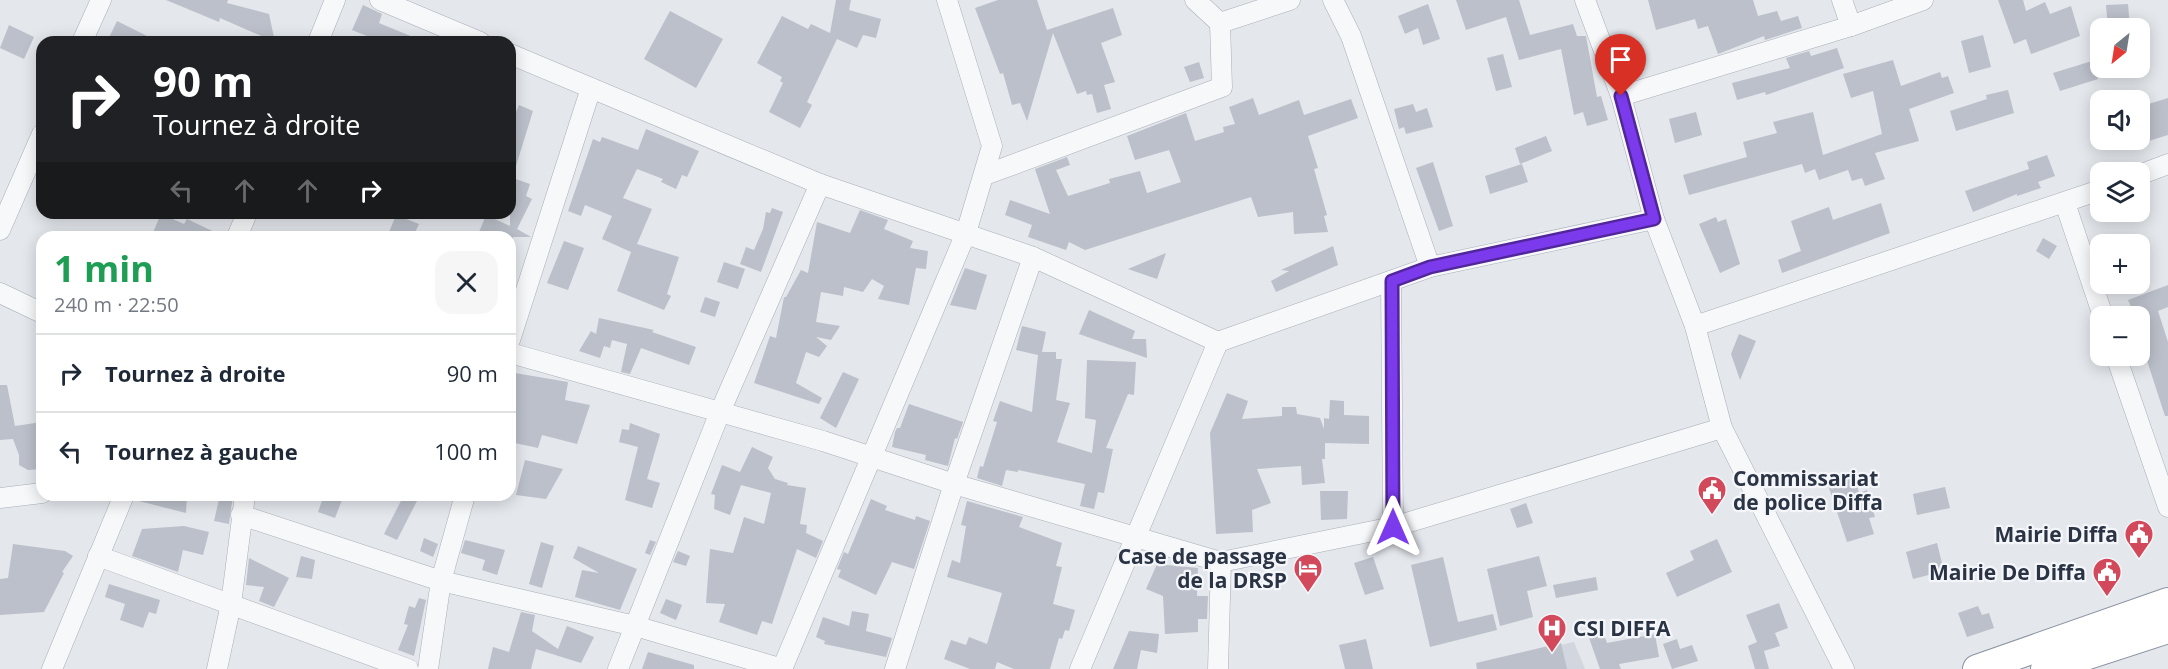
<!DOCTYPE html>
<html lang="fr">
<head>
<meta charset="utf-8">
<style>
  :root { --surface:#fff; --page:#f6f6f7; --text:#1f2937; --muted:#747a83; --line:#e0e1e3 }
  body { margin:0; font-family:"Open Sans",sans-serif; background:var(--page); color:var(--text); height:100vh; display:flex; flex-direction:column; font-size:22px; white-space:nowrap }
  * { box-sizing:border-box; margin:0 }
  p { font-size:20px; color:var(--muted) }
  .icon { flex:none; width:33px; height:33px; fill:none; stroke:currentColor; stroke-width:2; stroke-linecap:round; stroke-linejoin:round }
  .map { position:relative; flex:1; overflow:hidden }
  .details { position:absolute; left:36px; top:231px; width:480px; height:270px; display:flex; flex-direction:column; background:var(--surface); border-radius:18px; box-shadow:0 3px 15px #0003 }
  .details>* { flex:none }
  .banner { position:absolute; left:36px; top:36px; width:480px; height:183px; border-radius:18px; box-shadow:0 3px 15px #0003; background:#202124; color:#fff; overflow:hidden }
  .needle { width:39px; rotate:210deg }
  .tools { position:absolute; left:2090px; top:18px; display:grid; gap:12px }
  .tools a { display:grid; place-items:center; width:60px; height:60px; border-radius:12px; background:var(--surface); box-shadow:0 3px 15px #0003; font-size:30px }
  .pin { position:absolute; display:grid; place-items:center; width:51px; height:51px; color:#fff; margin:-62px -26px; border-radius:50% 50% 50% 0; rotate:-45deg; box-shadow:0 0 6px #0007 }
  .pin .icon { rotate:45deg }
  .me { position:absolute; width:66px; margin:-33px; rotate:0deg; stroke-linejoin:round; filter:drop-shadow(0 0 4px #0008) }
  .turn { display:flex; align-items:center; gap:21px; height:126px; padding:0 18px; font-size:27px }
  .turn .icon { width:78px; height:78px; stroke-width:2.5 }
  .turn b { display:block; font-size:42px; line-height:51px }
  .lanes { display:flex; align-items:center; height:57px; padding:0 18px; background:#0003; justify-content:center; gap:30px; direction:ltr }
  .lanes .off { opacity:.35 }
  .round { display:grid; place-items:center; flex:none; width:63px; height:63px; border-radius:18px; background:var(--page) }
  .overview { display:flex; align-items:center; justify-content:space-between; height:102px; padding:0 18px }
  h1 { font-size:36px; font-weight:700; line-height:45px; color:#1e9e55 }
  ul { padding:0; list-style:none }
  li { display:flex; align-items:center; gap:18px; height:78px; padding:0 18px; border-top:2px solid var(--line) }
  li div { flex:1 }
  li b { display:block; font-size:22px }
  li em { font-style:normal }
  .map>svg:first-child { display:block }
</style>
</head>
<body>
<div class="map">
<svg width="2168" height="669" viewBox="0 0 2168 669">
  <rect width="100%" height="100%" fill="#e4e7ec"/>
  <polygon fill="#d2d6de" points="1574,642 1585,669 1478,669 1476,664"/>
  <g fill="#bbc0ca">
    <polygon points="166,0 228,0 227,3 269,14 275,42 220,18 219,22"/>
    <polygon points="836,0 851,0 849,10 881,19 876,38 863,35 857,48 837,39 807,102 812,105 800,128 769,112 783,83 780,81 782,77 757,63 782,16 808,29 811,24 830,33"/>
    <polygon points="998,0 1037,0 1047,30 1113,8 1122,35 1101,43 1115,82 1104,85 1111,109 1097,113 1092,94 1087,95 1086,91 1077,94 1053,33 1027,121 1020,103 1012,105 1003,73 1000,74 975,8"/>
    <polygon points="1456,0 1519,0 1530,35 1573,24 1577,36 1586,36 1597,97 1601,96 1608,120 1587,126 1583,112 1574,115 1561,49 1519,60 1506,17 1466,30"/>
    <polygon points="1648,0 1753,0 1758,16 1777,11 1781,21 1798,16 1802,28 1765,40 1764,36 1718,54 1708,26 1698,29 1695,19 1656,30"/>
    <polygon points="1998,0 2023,0 2026,11 2045,2 2050,14 2071,6 2080,36 2031,54 2026,39 2014,44"/>
    <polygon points="1428,4 1440,39 1423,45 1418,28 1405,34 1398,16"/>
    <polygon points="2128,4 2130,28 2108,28 2106,5"/>
    <polygon points="363,5 382,14 379,23 425,42 382,42 352,30"/>
    <polygon points="670,11 723,39 696,88 644,59"/>
    <polygon points="117,21 159,42 107,42"/>
    <polygon points="9,25 34,37 24,59 0,48"/>
    <polygon points="1983,35 1991,67 1969,73 1961,41"/>
    <polygon points="1837,48 1844,68 1766,95 1765,92 1737,100 1732,83 1790,68 1786,58 1809,51 1811,56"/>
    <polygon points="1503,54 1512,87 1496,91 1487,58"/>
    <polygon points="1893,60 1901,86 1940,72 1942,78 1948,76 1954,93 1909,109 1919,141 1875,153 1885,179 1865,186 1862,178 1852,181 1848,170 1819,180 1815,169 1805,173 1802,164 1689,195 1683,175 1747,157 1743,142 1777,133 1773,122 1813,112 1823,155 1882,134 1873,91 1851,98 1843,74"/>
    <polygon points="2092,61 2098,79 2060,91 2053,73"/>
    <polygon points="1199,62 1204,78 1190,82 1184,67"/>
    <polygon points="2008,90 2014,113 1956,131 1950,111 1987,99 1986,95"/>
    <polygon points="1253,98 1259,115 1299,100 1304,115 1351,99 1358,118 1308,136 1318,168 1314,169 1327,215 1324,216 1328,232 1294,234 1293,212 1258,217 1251,197 1085,250 1069,242 1066,250 1028,237 1032,225 1005,215 1010,200 1050,214 1035,169 1067,157 1070,165 1056,170 1068,196 1110,183 1109,179 1140,171 1147,193 1181,182 1169,150 1135,160 1127,136 1186,113 1195,141 1224,132 1223,127 1235,124 1229,107"/>
    <polygon points="2168,98 2168,135 2139,144 2139,107"/>
    <polygon points="1413,104 1416,112 1427,108 1433,127 1406,134 1404,127 1399,129 1394,109"/>
    <polygon points="519,105 533,111 515,169 510,168 510,118 513,119"/>
    <polygon points="1696,112 1702,135 1675,143 1669,119"/>
    <polygon points="646,129 699,151 687,177 682,175 676,189 661,182 663,179 637,169 623,198 652,209 637,244 679,257 667,294 671,296 664,310 617,291 631,252 602,239 612,216 585,205 581,216 568,211 593,139 600,142 602,137 638,150"/>
    <polygon points="1546,136 1552,151 1520,164 1515,148"/>
    <polygon points="2047,155 2055,176 2038,182 2041,188 2017,196 2017,194 1973,212 1965,191 2029,169 2027,162"/>
    <polygon points="1433,162 1453,226 1439,231 1416,168"/>
    <polygon points="1522,164 1528,182 1490,194 1485,176"/>
    <polygon points="510,177 530,184 526,196 532,199 517,229 531,237 513,237 511,243 510,237 477,237 486,215 510,226"/>
    <polygon points="1881,203 1890,233 1782,273 1778,260 1801,251 1791,221 1829,207 1833,220"/>
    <polygon points="772,208 783,212 761,272 740,264 746,247 754,250 763,229 766,212 770,213"/>
    <polygon points="860,210 888,220 884,229 913,241 910,248 928,251 926,269 916,268 909,305 878,299 884,286 872,279 863,292 844,287 843,296 821,292 816,322 840,326 831,340 816,337 827,346 819,357 806,352 796,383 822,398 819,404 754,383 770,336 776,338 784,297 786,297 801,270 808,273 817,222 850,233"/>
    <polygon points="161,214 184,224 187,219 225,237 151,237"/>
    <polygon points="396,215 419,224 413,237 387,237"/>
    <polygon points="1716,217 1718,222 1726,219 1740,264 1720,273 1699,224"/>
    <polygon points="2043,238 2057,246 2049,259 2036,251"/>
    <polygon points="564,241 584,248 568,290 547,283"/>
    <polygon points="1333,246 1338,265 1276,292 1271,281 1289,271 1281,270"/>
    <polygon points="1166,253 1157,279 1128,269"/>
    <polygon points="724,262 745,269 738,289 717,282"/>
    <polygon points="965,268 987,275 976,310 950,305"/>
    <polygon points="2168,285 2168,307 2158,311 2168,342 2168,416 2165,416 2139,336 2139,316 2135,316 2128,300"/>
    <polygon points="705,297 720,302 715,317 700,312"/>
    <polygon points="1089,310 1135,331 1132,339 1146,339 1147,358 1079,334"/>
    <polygon points="599,318 654,330 652,332 696,347 689,365 641,348 630,374 621,372 627,344 612,340 610,348 604,346 600,358 579,351 591,331 596,334"/>
    <polygon points="1022,326 1046,332 1042,352 1056,352 1056,359 1062,359 1056,400 1070,403 1057,442 1092,453 1096,420 1085,418 1087,360 1136,362 1134,395 1128,394 1106,448 1113,449 1104,493 1098,492 1094,509 1080,506 1085,484 1018,470 1018,472 1006,470 1002,486 977,478 980,466 983,467 997,422 993,421 1000,401 1032,412 1038,355 1016,350"/>
    <polygon points="1739,334 1756,341 1740,380 1731,354"/>
    <polygon points="843,372 859,379 836,428 820,418"/>
    <polygon points="515,373 568,382 565,400 590,405 577,444 542,435 538,448 510,442 510,423 515,399 510,397 510,393"/>
    <polygon points="0,385 7,385 15,426 42,422 42,469 28,470 19,465 19,455 13,439 0,440"/>
    <polygon points="1227,393 1248,401 1242,419 1282,416 1282,407 1296,407 1297,414 1320,418 1324,429 1324,418 1329,419 1330,400 1344,401 1344,415 1369,416 1369,444 1325,443 1325,459 1322,459 1325,483 1302,485 1301,466 1257,469 1271,503 1252,510 1253,532 1216,534 1210,433"/>
    <polygon points="909,404 963,422 957,439 955,438 948,466 925,460 926,455 892,447 895,432 897,428 900,428"/>
    <polygon points="630,423 660,434 647,479 660,483 652,508 625,500 638,447 619,442 622,429 629,430"/>
    <polygon points="752,447 773,457 768,468 775,479 788,483 787,485 806,488 800,524 807,525 806,533 823,541 816,558 797,549 772,624 762,621 757,635 719,622 725,604 706,603 710,549 733,553 744,517 764,524 771,493 741,485 730,515 714,509 715,495 711,494 722,465 740,472"/>
    <polygon points="525,460 563,469 546,499 516,495"/>
    <polygon points="1855,477 1859,493 1867,490 1875,517 1869,518 1874,534 1847,542 1828,485"/>
    <polygon points="1945,487 1950,508 1917,515 1913,494"/>
    <polygon points="1320,491 1348,491 1347,519 1321,520"/>
    <polygon points="136,495 187,495 186,513 135,500"/>
    <polygon points="220,495 233,495 229,524 214,521"/>
    <polygon points="324,495 342,500 335,518 318,512"/>
    <polygon points="404,495 420,495 397,540 384,534"/>
    <polygon points="871,499 887,506 885,510 915,520 916,516 930,521 914,569 892,562 876,595 838,577 841,570 837,569 844,552 848,554"/>
    <polygon points="967,501 1023,517 1019,527 1062,543 1056,566 1062,567 1053,604 1075,610 1069,631 1065,630 1062,639 1059,638 1050,669 1014,669 997,662 995,669 970,669 944,659 951,640 966,645 969,637 987,644 1002,593 947,577 952,560 960,563 966,526 961,525"/>
    <polygon points="1526,503 1533,523 1517,528 1510,509"/>
    <polygon points="184,526 209,532 203,555 183,550 178,572 132,556 142,529"/>
    <polygon points="424,538 438,544 433,557 420,551"/>
    <polygon points="1717,539 1732,572 1677,597 1666,573 1694,560 1690,551"/>
    <polygon points="465,540 505,550 497,575 482,570 485,560 461,553"/>
    <polygon points="650,540 656,542 650,555 645,553"/>
    <polygon points="541,542 554,546 542,588 529,584"/>
    <polygon points="1937,543 1944,571 1913,579 1906,552"/>
    <polygon points="13,544 65,551 73,556 62,572 64,573 44,612 0,615 0,579 8,578"/>
    <polygon points="578,546 637,569 620,610 575,597 582,570 599,573 573,558"/>
    <polygon points="678,551 690,556 686,566 673,562"/>
    <polygon points="301,556 315,560 312,579 296,577"/>
    <polygon points="1539,556 1547,586 1527,591 1533,617 1500,626 1487,569"/>
    <polygon points="1373,557 1384,589 1365,595 1354,563"/>
    <polygon points="1443,557 1458,622 1493,614 1497,630 1430,647 1411,565"/>
    <polygon points="249,558 289,578 274,607 259,601 264,587 246,585"/>
    <polygon points="1157,564 1198,568 1197,596 1208,596 1207,619 1198,619 1198,632 1165,634 1163,596 1146,589"/>
    <polygon points="1596,577 1598,590 1556,598 1553,585"/>
    <polygon points="109,584 160,600 156,614 149,612 143,628 120,620 125,604 105,597"/>
    <polygon points="419,598 426,600 414,656 398,650 408,625 404,624 409,606 415,608"/>
    <polygon points="666,599 682,605 676,620 660,613"/>
    <polygon points="1779,603 1788,628 1775,633 1780,646 1764,651 1769,669 1755,669 1748,646 1757,642 1746,615"/>
    <polygon points="1978,606 1982,615 1989,613 1994,628 1967,637 1958,613"/>
    <polygon points="852,611 869,614 866,631 892,638 886,657 824,644 825,641 816,637 823,617 849,626"/>
    <polygon points="521,612 535,615 532,631 558,649 567,626 594,637 581,663 536,649 531,669 488,669 493,647 509,652"/>
    <polygon points="1602,630 1607,643 1655,634 1659,657 1619,664 1621,669 1600,669 1588,635"/>
    <polygon points="1129,631 1159,634 1157,653 1141,650 1137,669 1113,669"/>
    <polygon points="1366,639 1373,669 1345,669 1339,645"/>
    <polygon points="1677,639 1680,649 1692,645 1698,661 1672,669 1663,644"/>
    <polygon points="1561,643 1567,669 1477,669 1476,663"/>
    <polygon points="648,652 694,665 694,669 642,669"/>
  </g>
  <g fill="none" stroke-linecap="round" stroke-linejoin="round">
    <g stroke="#a9aeb7" stroke-width="21">
      <g id="minor">
        <polyline points="380,0 480,42"/>
        <polyline points="1195,0 1220,23"/>
        <polyline points="1333,0 1351,36 1430,267"/>
        <polyline points="1585,0 1621,96 1654,219 1695,326 1722,428 1844,669"/>
        <polyline points="1842,0 1851,26"/>
        <polyline points="82,42 101,0"/>
        <polyline points="318,42 335,0"/>
        <polyline points="510,54 820,184 1033,257 1218,342"/>
        <polyline points="1621,96 1851,26 1923,0"/>
        <polyline points="985,175 1222,87 1220,23 1290,0"/>
        <polyline points="2139,175 2168,164"/>
        <polyline points="2065,203 2103,316"/>
        <polyline points="0,230 42,134"/>
        <polyline points="237,237 247,213"/>
        <polyline points="1391,281 1393,527"/>
        <polyline points="0,293 42,313"/>
        <polyline points="1695,326 2100,190"/>
        <polyline points="510,340 591,88"/>
        <polyline points="510,353 823,441 954,484 1221,562 1393,527 1722,428"/>
        <polyline points="2116,356 2168,507"/>
        <polyline points="0,498 42,493"/>
        <polyline points="241,515 441,581 635,626 783,669"/>
        <polyline points="98,556 408,669"/>
        <polyline points="52,669 124,495"/>
        <polyline points="217,669 231,604 245,495"/>
        <polyline points="428,669 441,581 465,495"/>
        <polyline points="618,669 720,412 820,184"/>
        <polyline points="782,669 966,233 992,146 947,0"/>
        <polyline points="895,669 954,484 1033,257"/>
        <polyline points="1080,669 1218,342 1430,267 1654,219"/>
        <polyline points="1218,669 1221,562"/>
      </g>
    </g>
    <g stroke="#8b94a3" stroke-width="30">
      <g id="highway">
        <polyline points="1977,669 2168,602"/>
        <polyline points="2045,669 2168,629"/>
      </g>
    </g>
    <use href="#minor" stroke="#f7f8fa" stroke-width="20"/>
    <use href="#highway" stroke="#fff" stroke-width="28"/>
  </g>
  <g fill="none" stroke-linecap="round" stroke-linejoin="round">
    <g stroke="#51269a" stroke-width="15">
      <polyline id="route" points="1393,527 1392,281 1430,267 1654,219 1621,96"/>
    </g>
    <use href="#route" stroke="#7c3aed" stroke-width="10"/>
  </g>
  <defs>
    <g id="civic-pin" transform="scale(1.5)"><path d="M0 17L-7.5 6A9.5 9.5 0 1 1 7.5 6Z" fill="#d1495b" stroke="#f4f6f9"/><path d="M-.6-6.5H3V-4.5H.6V-3L4-1V1h2V6H-6V1h2V-1L-.6-3ZM-1.2 2.5V6h2.4V2.5Z" fill="#fff"/></g>
    <g id="hotel-pin" transform="scale(1.5)"><path d="M0 17L-7.5 6A9.5 9.5 0 1 1 7.5 6Z" fill="#d1495b" stroke="#f4f6f9"/><path d="M-6-4.5h1.5V1H6V5H4.5V3h-9V5H-6ZM-4 0a1.8 1.8 0 1 1 3.6 0ZM.5 0V-2.5h3Q6-2.5 6 0Z" fill="#fff"/></g>
    <g id="hospital-pin" transform="scale(1.5)"><path d="M0 17L-7.5 6A9.5 9.5 0 1 1 7.5 6Z" fill="#d1495b" stroke="#f4f6f9"/><path d="M-5-5h3v3.5h4V-5h3V5h-3V1.5h-4V5h-3Z" fill="#fff"/></g>
  </defs>
  <g fill-rule="evenodd">
    <use href="#civic-pin" x="1712" y="490"/>
    <use href="#civic-pin" x="2139" y="534"/>
    <use href="#hotel-pin" x="1308" y="568"/>
    <use href="#civic-pin" x="2107" y="572"/>
    <use href="#hospital-pin" x="1552" y="628"/>
  </g>
  <g text-anchor="middle" dominant-baseline="central" stroke-width="4.5" stroke-linejoin="round" paint-order="stroke">
    <g font-size="21" font-weight="bold" fill="#2b3445" stroke="#f4f6f9" text-anchor="end">
      <text x="1733" y="478" text-anchor="start">Commissariat<tspan x="1733" dy="24">de police Diffa</tspan></text>
      <text x="2118" y="534">Mairie Diffa</text>
      <text x="1287" y="556">Case de passage<tspan x="1287" dy="24">de la DRSP</tspan></text>
      <text x="2086" y="572">Mairie De Diffa</text>
      <text x="1573" y="628" text-anchor="start">CSI DIFFA</text>
    </g>
  </g>
</svg>
<div class="tools">
<a><svg class="needle" viewBox="-14 -14 28 28"><path d="M0-13l5 13h-10z" fill="#e53935"/><path d="M0 13l5-13h-10z" fill="#747a83"/></svg></a>
<a><svg class="icon" aria-label="sound" viewBox="0 0 24 24"><path d="M4 9h4l5-4v14l-5-4H4zM17 9q2 3 0 6"/></svg></a>
<a><svg class="icon" aria-label="layers" viewBox="0 0 24 24"><path d="M12 4l9 5-9 5-9-5zM3 14l9 5 9-5"/></svg></a>
<a>+</a>
<a>−</a>
</div>
<div class="pin" style="left:1621px;top:96px;background:#d93025"><svg class="icon" aria-label="arrive" viewBox="0 0 24 24"><path d="M6 21V4h12l-3 4 3 4H6"/></svg></div>
<svg class="me" style="left:1393px;top:527px" viewBox="-20 -20 40 40"><path d="M0-17L14 15 0 8-14 15z" fill="#7c3aed" stroke="#fff" stroke-width="4"/></svg>
<div class="banner">
<div class="turn"><svg class="icon" aria-label="right" viewBox="0 0 24 24"><path d="M7 20v-9h11M14 6l5 5-5 5"/></svg><div><b>90 m</b>Tournez à droite</div></div>
<div class="lanes"><svg class="icon off" aria-label="left" viewBox="0 0 24 24"><path d="M17 20v-9H6M10 6l-5 5 5 5"/></svg><svg class="icon off" aria-label="ahead" viewBox="0 0 24 24"><path d="M12 20V5M6 11l6-6 6 6"/></svg><svg class="icon off" aria-label="ahead" viewBox="0 0 24 24"><path d="M12 20V5M6 11l6-6 6 6"/></svg><svg class="icon" aria-label="right" viewBox="0 0 24 24"><path d="M7 20v-9h11M14 6l5 5-5 5"/></svg></div>
</div>
<section class="details">
<div class="overview"><div><h1>1 min</h1><p>240 m · 22:50</p></div><a class="round"><svg class="icon" aria-label="close" viewBox="0 0 24 24"><path d="M6 6l12 12M18 6L6 18"/></svg></a></div>
<ul>
<li><svg class="icon" aria-label="right" viewBox="0 0 24 24"><path d="M7 20v-9h11M14 6l5 5-5 5"/></svg><div><b>Tournez à droite</b></div><em>90 m</em></li>
<li><svg class="icon" aria-label="left" viewBox="0 0 24 24"><path d="M17 20v-9H6M10 6l-5 5 5 5"/></svg><div><b>Tournez à gauche</b></div><em>100 m</em></li>
</ul>
</section>
</div>
</body>
</html>
